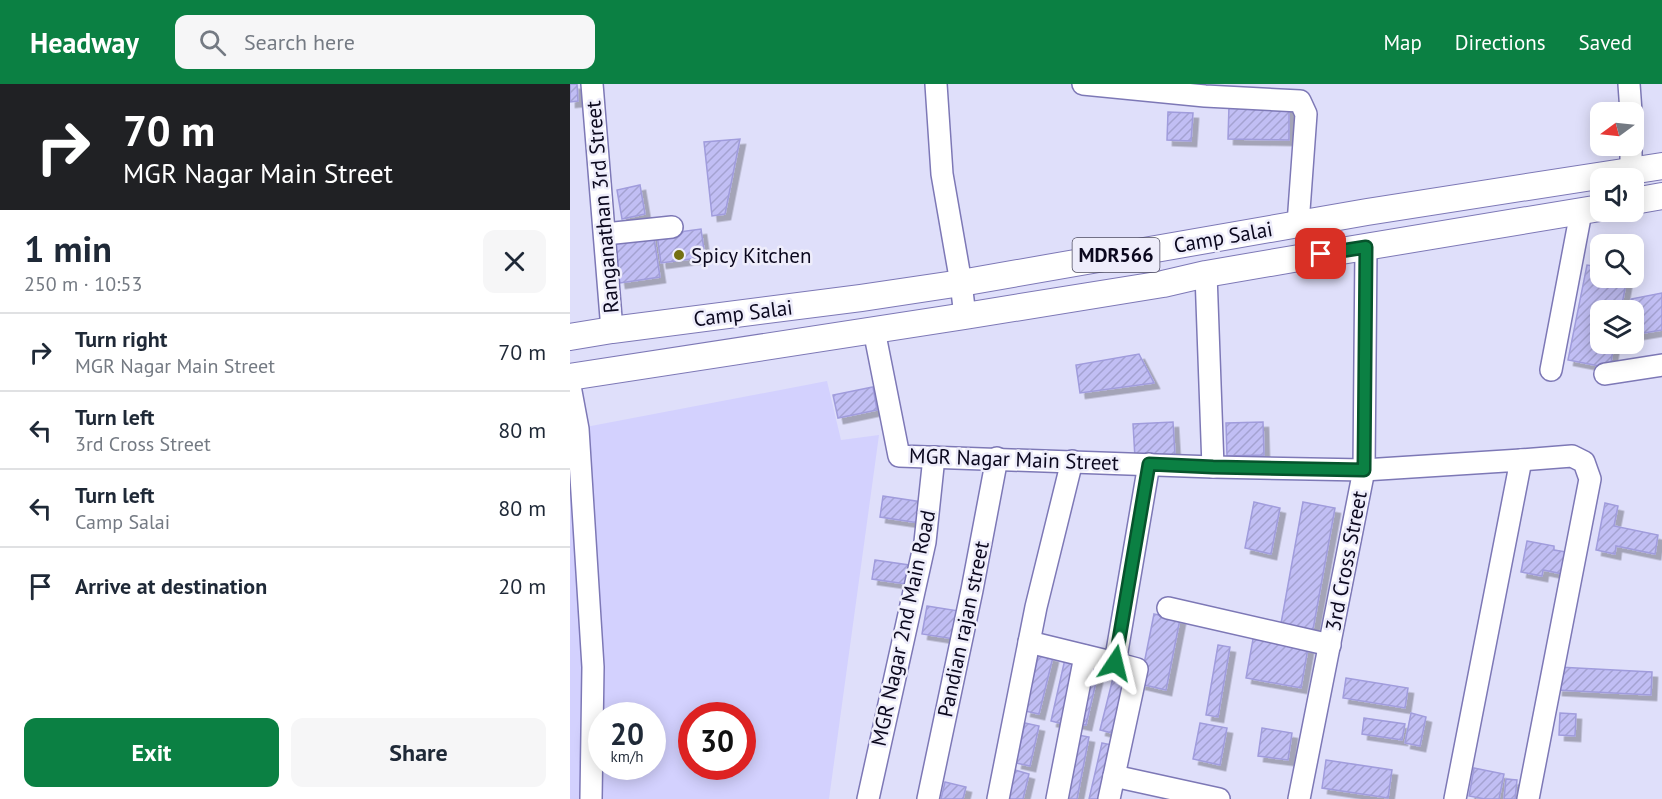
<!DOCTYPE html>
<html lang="en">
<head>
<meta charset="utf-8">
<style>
  :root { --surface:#fff; --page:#f6f6f7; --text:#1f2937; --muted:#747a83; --line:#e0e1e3; --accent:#0b8043 }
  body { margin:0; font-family:"PT Sans",sans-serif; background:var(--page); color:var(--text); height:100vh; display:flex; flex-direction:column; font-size:22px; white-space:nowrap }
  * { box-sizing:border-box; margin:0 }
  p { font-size:20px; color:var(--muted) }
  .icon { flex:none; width:33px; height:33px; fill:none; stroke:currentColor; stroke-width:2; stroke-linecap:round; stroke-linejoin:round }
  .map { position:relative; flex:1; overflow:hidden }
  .details { display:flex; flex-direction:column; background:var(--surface); width:570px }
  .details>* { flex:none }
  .banner { background:#202124; color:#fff; overflow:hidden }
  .needle { width:39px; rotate:255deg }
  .buttons { position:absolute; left:1020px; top:18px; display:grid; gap:12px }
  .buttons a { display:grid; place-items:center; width:54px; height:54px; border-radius:12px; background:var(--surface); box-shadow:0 3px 15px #0003; font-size:30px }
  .speed { position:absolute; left:18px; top:618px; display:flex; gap:12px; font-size:30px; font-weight:700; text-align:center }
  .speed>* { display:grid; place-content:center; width:78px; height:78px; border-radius:50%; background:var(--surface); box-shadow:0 3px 15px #0003; line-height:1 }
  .speed small { font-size:15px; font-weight:400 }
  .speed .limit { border:9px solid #d22; background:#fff; color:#111 }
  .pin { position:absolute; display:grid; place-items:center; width:51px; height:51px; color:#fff; margin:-26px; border-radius:12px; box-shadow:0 3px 9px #0006 }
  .me { position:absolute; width:66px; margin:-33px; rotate:10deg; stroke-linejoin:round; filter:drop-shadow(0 0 4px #0008) }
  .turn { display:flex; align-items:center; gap:21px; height:126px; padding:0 24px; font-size:27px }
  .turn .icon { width:78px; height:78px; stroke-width:2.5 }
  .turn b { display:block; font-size:42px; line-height:51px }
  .round { display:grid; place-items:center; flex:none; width:63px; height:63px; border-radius:12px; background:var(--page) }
  .head { display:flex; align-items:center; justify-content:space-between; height:102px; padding:0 24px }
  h1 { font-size:36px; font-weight:700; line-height:45px }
  .button { display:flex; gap:12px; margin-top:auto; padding:12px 24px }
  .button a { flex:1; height:69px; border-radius:12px; background:var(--accent); color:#fff; font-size:24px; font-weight:700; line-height:69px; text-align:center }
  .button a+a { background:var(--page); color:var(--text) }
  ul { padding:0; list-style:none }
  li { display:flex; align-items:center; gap:18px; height:78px; padding:0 24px; border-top:2px solid var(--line) }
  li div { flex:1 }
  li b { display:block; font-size:22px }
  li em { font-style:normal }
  header { display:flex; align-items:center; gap:36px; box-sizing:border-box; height:84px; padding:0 30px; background:var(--accent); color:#fff }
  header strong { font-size:28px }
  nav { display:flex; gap:33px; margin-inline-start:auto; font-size:21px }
  .search { width:420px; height:54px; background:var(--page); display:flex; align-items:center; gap:15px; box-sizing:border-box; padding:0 21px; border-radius:12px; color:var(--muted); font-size:22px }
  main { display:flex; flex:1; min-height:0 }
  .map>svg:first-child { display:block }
</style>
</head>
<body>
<header>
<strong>Headway</strong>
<div class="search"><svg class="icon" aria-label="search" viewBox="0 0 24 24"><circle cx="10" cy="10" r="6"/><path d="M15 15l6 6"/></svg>Search here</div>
<nav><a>Map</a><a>Directions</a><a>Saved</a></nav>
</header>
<main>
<section class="details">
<div class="banner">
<div class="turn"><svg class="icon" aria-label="right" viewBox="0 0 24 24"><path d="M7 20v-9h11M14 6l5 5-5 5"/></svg><div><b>70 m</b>MGR Nagar Main Street</div></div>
</div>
<div class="head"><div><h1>1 min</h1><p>250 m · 10:53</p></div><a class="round"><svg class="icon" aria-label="close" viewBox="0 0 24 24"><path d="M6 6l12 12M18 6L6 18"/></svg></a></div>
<ul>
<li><svg class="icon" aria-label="right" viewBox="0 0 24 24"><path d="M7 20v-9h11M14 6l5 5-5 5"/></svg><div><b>Turn right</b><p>MGR Nagar Main Street</p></div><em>70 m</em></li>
<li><svg class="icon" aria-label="left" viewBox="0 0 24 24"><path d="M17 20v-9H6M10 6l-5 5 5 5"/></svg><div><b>Turn left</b><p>3rd Cross Street</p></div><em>80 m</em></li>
<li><svg class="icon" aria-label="left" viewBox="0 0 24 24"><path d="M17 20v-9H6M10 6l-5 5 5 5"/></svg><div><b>Turn left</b><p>Camp Salai</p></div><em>80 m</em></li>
<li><svg class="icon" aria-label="arrive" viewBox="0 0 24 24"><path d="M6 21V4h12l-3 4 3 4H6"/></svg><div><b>Arrive at destination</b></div><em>20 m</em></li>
</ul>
<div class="button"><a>Exit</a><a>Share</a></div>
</section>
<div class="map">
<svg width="1092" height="715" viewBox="0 0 1092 715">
  <defs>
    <pattern id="building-hatch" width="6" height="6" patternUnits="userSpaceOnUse" patternTransform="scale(1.5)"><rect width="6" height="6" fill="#c1bef4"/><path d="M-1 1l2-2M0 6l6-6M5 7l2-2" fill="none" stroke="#a4a2d1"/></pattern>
    <filter id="shadow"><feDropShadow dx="5.5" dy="5.5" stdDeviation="0" flood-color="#0004"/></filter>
  </defs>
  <rect width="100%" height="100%" fill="#dfdffa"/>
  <path fill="#d3d1fe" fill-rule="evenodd" d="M 257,297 L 271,356 L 309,351 L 259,715 L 0,715 L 0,346 ZM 32,632 L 82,632 L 82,682 L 32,682 ZM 122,632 L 172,632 L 172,682 L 122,682 Z"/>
  <g fill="url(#building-hatch)" stroke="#a09cdc" stroke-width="1.5" filter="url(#shadow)">
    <polygon points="0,0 7,0 8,17 0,18"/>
    <polygon points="659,21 719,22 719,56 658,55"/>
    <polygon points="598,28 623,29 621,57 597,56"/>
    <polygon points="170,55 155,130 142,132 134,58"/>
    <polygon points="70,101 75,130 52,135 47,106"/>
    <polygon points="131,145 135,173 91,179 87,151"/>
    <polygon points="83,148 90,193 50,199 43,154"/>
    <polygon points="1024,179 1030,180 1030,194 1057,194 1051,226 1030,226 1030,260 1044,260 1040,284 998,276 1017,181 1023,182"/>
    <polygon points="1092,209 1092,246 1068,250 1061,215"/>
    <polygon points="569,270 584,299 510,309 506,281"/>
    <polygon points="303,303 307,326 268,334 263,311"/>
    <polygon points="603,338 605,371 565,374 563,340"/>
    <polygon points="693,338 694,371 657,372 656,339"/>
    <polygon points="313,412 352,418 349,439 310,433"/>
    <polygon points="684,418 710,424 701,470 675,464"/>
    <polygon points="733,418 765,424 742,551 710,545"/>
    <polygon points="1035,419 1048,422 1044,442 1088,451 1085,470 1046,462 1045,470 1026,466"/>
    <polygon points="957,457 984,462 984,466 997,468 993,490 973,486 972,492 951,488"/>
    <polygon points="305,476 346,482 343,501 302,495"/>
    <polygon points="357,522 389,527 384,555 352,550"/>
    <polygon points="584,530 610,535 596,606 570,600"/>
    <polygon points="683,555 738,564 731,604 676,594"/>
    <polygon points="648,561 660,563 648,633 636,631"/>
    <polygon points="469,569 483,573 469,630 455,627"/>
    <polygon points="495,575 512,579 497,641 481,637"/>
    <polygon points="520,579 530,581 516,641 506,639"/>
    <polygon points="988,583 1082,588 1081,611 987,606"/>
    <polygon points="545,586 560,590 546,650 530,646"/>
    <polygon points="776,594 838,604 835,624 773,614"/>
    <polygon points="841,629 856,633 850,662 835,659"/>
    <polygon points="990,629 1006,630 1005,652 989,651"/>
    <polygon points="794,634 835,640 832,656 792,650"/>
    <polygon points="455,639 469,642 460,682 446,679"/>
    <polygon points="630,639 657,644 650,681 623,675"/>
    <polygon points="692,644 722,649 718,676 688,672"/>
    <polygon points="503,650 519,653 507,715 491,715"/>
    <polygon points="532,659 547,662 534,715 519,715"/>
    <polygon points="756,676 822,686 818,714 752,704"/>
    <polygon points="904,684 934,690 929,715 915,715 899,712"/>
    <polygon points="445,686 459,690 453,715 438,715"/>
    <polygon points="936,695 947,696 945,715 934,715"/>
    <polygon points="375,698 396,703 393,715 371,715"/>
  </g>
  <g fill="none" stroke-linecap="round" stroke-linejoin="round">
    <g stroke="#7d78b6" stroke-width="24">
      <g id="minor">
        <polyline points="22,0 42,246"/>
        <polyline points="366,0 372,90 391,199 395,232"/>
        <polyline points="513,0 635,12 730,17 736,30 728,140"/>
        <polyline points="1059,0 1061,28"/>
        <polyline points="1061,87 1061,62"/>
        <polyline points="35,150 102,143"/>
        <polyline points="636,190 643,383"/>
        <polyline points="304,246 329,372 643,383 794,386 951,376 885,715"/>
        <polyline points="981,286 1011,128"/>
        <polyline points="1035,290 1092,281"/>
        <polyline points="0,302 8,345 23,583 21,715"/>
        <polyline points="951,376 1002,372 1014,378 1020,395 958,715"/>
        <polyline points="598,524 760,561"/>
        <polyline points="459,558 545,579"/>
        <polyline points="544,692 649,715"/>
        <polyline points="298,715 355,458 364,373"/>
        <polyline points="358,715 402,506 427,374"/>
        <polyline points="428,715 466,523 502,377"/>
        <polyline points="487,715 515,572"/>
        <polyline points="539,715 567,585 545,579 579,380"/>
        <polyline points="729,715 794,386 796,163"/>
      </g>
    </g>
    <g stroke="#7d78b6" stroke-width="28">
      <g id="major">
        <polyline points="1064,117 1092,112"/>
        <polyline points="0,253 42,246 291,214 391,199 797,128 1092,82"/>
        <polyline points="0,293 395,232 593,200 636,190 729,174 1030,124"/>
      </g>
    </g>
    <use href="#minor" stroke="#fff" stroke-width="21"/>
    <use href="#major" stroke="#fff" stroke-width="26"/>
  </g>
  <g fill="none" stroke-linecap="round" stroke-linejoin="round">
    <g stroke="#07532c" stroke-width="15">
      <polyline id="route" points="545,579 579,380 643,383 794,386 796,163 751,170"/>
    </g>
    <use href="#route" stroke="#0b8043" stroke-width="10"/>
  </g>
  <circle fill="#747012" stroke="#eeedfb" stroke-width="2" cx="109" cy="171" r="6"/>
  <g text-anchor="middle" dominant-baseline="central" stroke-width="5" stroke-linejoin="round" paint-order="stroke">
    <rect fill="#eeedfb" stroke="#4f4d60" stroke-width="1.5" x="502.5" y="154" width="87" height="34" rx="4.5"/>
    <g font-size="20" font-weight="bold" fill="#0b081e">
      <text x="546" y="171">MDR566</text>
    </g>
    <g font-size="21" fill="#0b081e" stroke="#eeedfb">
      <text transform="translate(32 123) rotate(-95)">Ranganathan 3rd Street</text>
      <text transform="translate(653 153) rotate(-10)">Camp Salai</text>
      <text transform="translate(173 229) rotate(-7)">Camp Salai</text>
      <text transform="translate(444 375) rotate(2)">MGR Nagar Main Street</text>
      <text transform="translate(776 477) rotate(-79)">3rd Cross Street</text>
      <text transform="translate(333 544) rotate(-78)">MGR Nagar 2nd Main Road</text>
      <text transform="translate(393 545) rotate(-78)">Pandian rajan street</text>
    </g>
    <g font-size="21" fill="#0b081e" stroke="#eeedfb" text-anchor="start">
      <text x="121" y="171">Spicy Kitchen</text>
    </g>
  </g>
</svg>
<div class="buttons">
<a><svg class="needle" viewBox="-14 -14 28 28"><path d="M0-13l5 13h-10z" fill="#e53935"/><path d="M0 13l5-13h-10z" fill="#747a83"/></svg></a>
<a><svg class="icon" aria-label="sound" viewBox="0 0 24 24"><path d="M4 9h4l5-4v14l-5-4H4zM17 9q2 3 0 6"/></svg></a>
<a><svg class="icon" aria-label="search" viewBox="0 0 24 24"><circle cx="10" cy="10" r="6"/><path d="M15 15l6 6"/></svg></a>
<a><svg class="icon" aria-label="layers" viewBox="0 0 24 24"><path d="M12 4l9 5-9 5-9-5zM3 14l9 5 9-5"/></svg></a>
</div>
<div class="speed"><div>20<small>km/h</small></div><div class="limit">30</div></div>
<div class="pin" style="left:751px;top:170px;background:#d93025"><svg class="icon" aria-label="arrive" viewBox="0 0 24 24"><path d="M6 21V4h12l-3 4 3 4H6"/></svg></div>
<svg class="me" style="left:545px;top:579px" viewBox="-20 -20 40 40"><path d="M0-17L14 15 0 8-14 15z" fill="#0b8043" stroke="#fff" stroke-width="4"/></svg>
</div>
</main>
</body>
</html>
